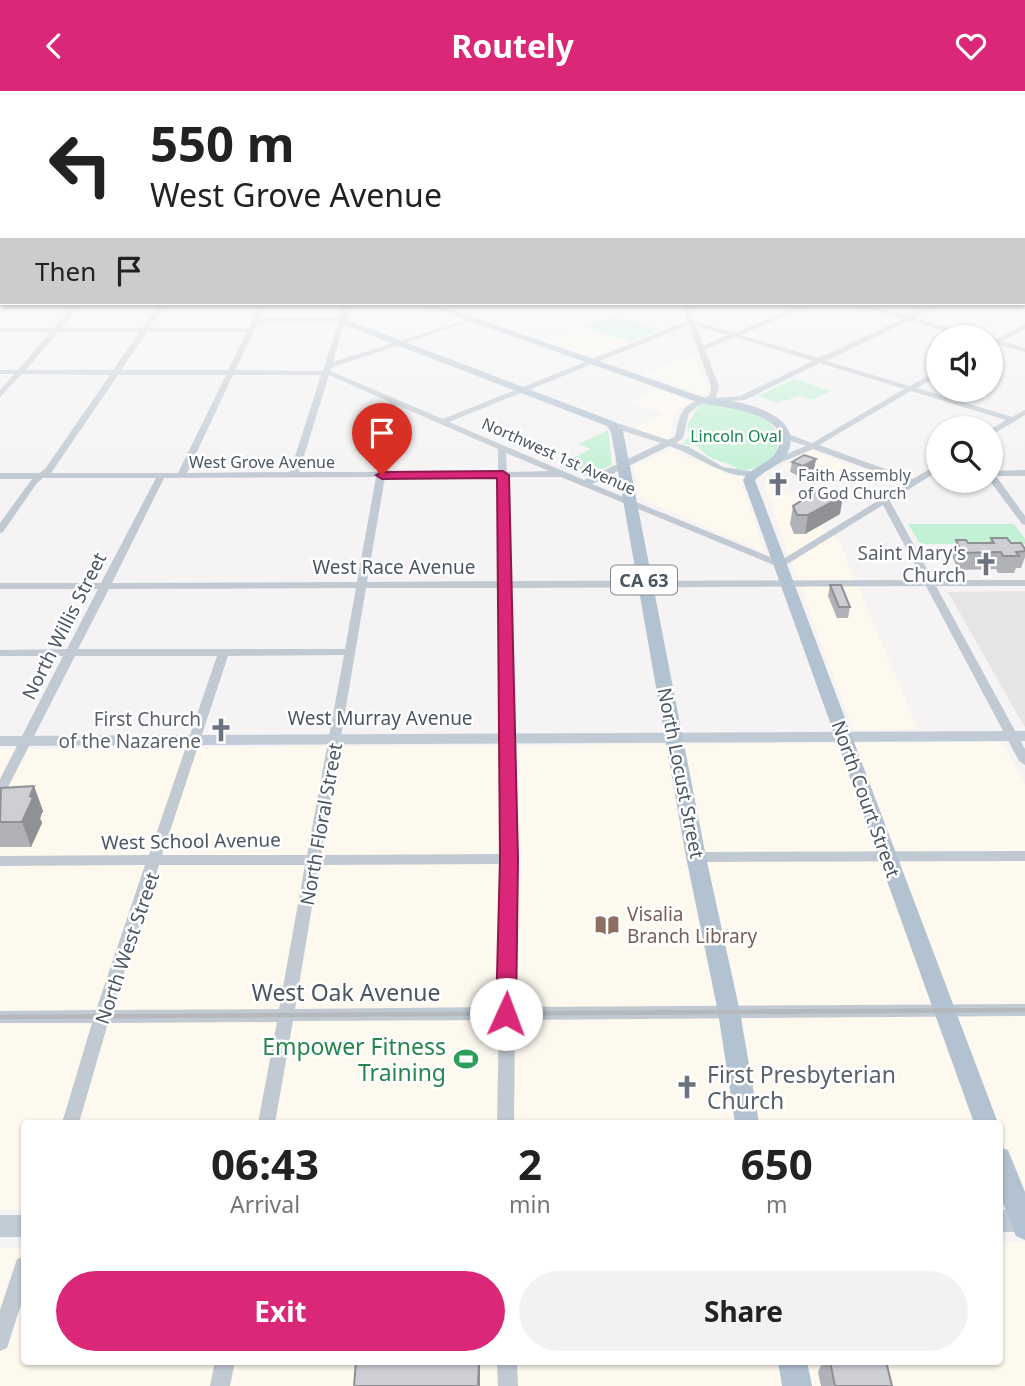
<!DOCTYPE html>
<html lang="en">
<head>
<meta charset="utf-8">
<style>
  :root { --surface:#fff; --page:#f2f2f2; --text:#222; --muted:#767676; --accent:#db2777 }
  body { margin:0; font-family:"Noto Sans",sans-serif; background:var(--page); color:var(--text); height:100vh; display:flex; flex-direction:column; font-size:26px; white-space:nowrap }
  * { box-sizing:border-box; margin:0 }
  p { font-size:23px; color:var(--muted) }
  .icon { flex:none; width:38px; height:38px; fill:none; stroke:currentColor; stroke-width:2; stroke-linecap:round; stroke-linejoin:round }
  .map { position:relative; flex:1; overflow:hidden }
  .side { position:absolute; left:21px; top:1029px; width:982px; height:245px; display:flex; flex-direction:column; background:var(--surface); border-radius:7px; box-shadow:0 2px 5px #0004 }
  .side>* { flex:none }
  .top-card { position:absolute; left:0px; top:0px; width:1026px; height:214px; box-shadow:0 2px 5px #0004; background:#fff; color:var(--text); overflow:hidden }
  .tools { position:absolute; left:926px; top:234px; display:grid; gap:14px }
  .tools a { display:grid; place-items:center; width:77px; height:77px; border-radius:50%; background:var(--surface); box-shadow:0 2px 5px #0004; font-size:35px }
  .pin { position:absolute; display:grid; place-items:center; width:60px; height:60px; color:#fff; margin:-72px -30px; border-radius:50% 50% 50% 0; rotate:-45deg; box-shadow:0 0 7px #0007 }
  .pin .icon { rotate:45deg }
  .me { position:absolute; width:77px; margin:-38px; rotate:2deg; stroke-linejoin:round; filter:drop-shadow(0 0 5px #0008) }
  .turn { display:flex; align-items:center; gap:24px; height:147px; padding:0 35px; font-size:32px }
  .turn .icon { width:91px; height:91px; stroke-width:2.5 }
  .turn b { display:block; font-size:49px; line-height:60px }
  .then { display:flex; align-items:center; height:66px; padding:0 35px; background:#0003; gap:14px; font-size:26px }
  .eta { display:flex; justify-content:space-evenly; align-items:center; height:119px; text-align:center }
  .eta b { font-size:42px; font-weight:700; line-height:49px }
  .button { display:flex; gap:14px; margin-top:auto; padding:14px 35px }
  .button a { flex:1; height:80px; border-radius:42px; background:var(--accent); color:#fff; font-size:28px; font-weight:700; line-height:80px; text-align:center }
  .button a+a { background:var(--page); color:var(--text) }
  header { display:flex; justify-content:space-between; align-items:center; height:91px; padding:0 35px; background:var(--accent); color:#fff; font-size:32px; font-weight:700 }
  .map>svg:first-child { display:block }
</style>
</head>
<body>
<header><svg class="icon" aria-label="back" viewBox="0 0 24 24"><path d="M15 5l-7 7 7 7"/></svg>Routely<svg class="icon" aria-label="heart" viewBox="0 0 24 24"><path d="M12 20l-8-8c-3-5 5-10 8-4 3-6 11-1 8 4z"/></svg></header>
<div class="map">
<svg width="1025" height="1295" viewBox="0 0 1025 1295">
  <rect width="100%" height="100%" fill="#f5f3f3"/>
  <g fill="#fdf9ef">
    <polygon points="584,236 631,251 591,265 549,250"/>
    <polygon points="696,265 708,305 643,283 683,266"/>
    <polygon points="659,297 692,311 677,320 671,333 673,344 667,348 634,337 663,323 630,311"/>
    <polygon points="673,357 676,358 675,363 700,371 701,369 726,383 737,386 743,384 742,394 764,461 639,407 633,375"/>
    <polygon points="810,359 853,375 820,394 779,378"/>
    <polygon points="762,391 816,412 796,425 825,438 839,450 918,638 853,639"/>
    <polygon points="1002,651 1025,693 1025,1114 999,1114 999,1032 24,1032 24,1119 0,1119 0,658"/>
    <polygon points="999,1151 1025,1151 1025,1295 0,1295 0,1157 24,1157 24,1270 999,1270"/>
  </g>
  <polygon fill="#e6e4e5" points="1025,500 1025,635 1024,635 948,501"/>
  <g fill="#c3f1d5">
    <polygon points="614,225 661,239 631,251 584,236"/>
    <polygon points="794,288 831,300 812,309 800,305 777,312 758,305"/>
    <path d="M 711,311 C 727,316 751,318 765,328 C 797,352 766,381 736,380 L 736,376 L 709,366 L 696,354 L 682,353 L 689,346 L 688,333 L 699,315 Z"/>
    <polygon points="608,339 612,374 585,385 559,374 591,358 578,353"/>
    <polygon points="908,433 1014,433 1025,448 1025,453 920,453"/>
  </g>
  <g fill="none" stroke-linecap="round" stroke-linejoin="round">
    <g fill="#c1cad2" fill-rule="evenodd">
      <path d="M 76,212 L 82,212 L 61,237 L 143,237 L 160,212 L 166,212 L 149,237 L 249,237 L 261,212 L 267,212 L 260,228 L 342,228 L 345,230 L 333,271 L 473,227 L 473,229 L 331,277 L 330,280 L 443,328 L 687,230 L 681,212 L 687,212 L 694,230 L 734,242 L 806,212 L 814,212 L 741,244 L 819,267 L 902,228 L 848,212 L 858,212 L 907,225 L 935,212 L 943,212 L 914,227 L 983,247 L 971,247 L 909,230 L 826,270 L 909,295 L 938,280 L 938,285 L 917,297 L 1012,326 L 1025,319 L 1025,324 L 990,345 L 990,339 L 1006,329 L 911,300 L 819,354 L 913,388 L 938,373 L 938,380 L 890,410 L 933,489 L 1025,489 L 1025,495 L 936,495 L 1025,658 L 1025,674 L 1019,670 L 926,495 L 510,497 L 516,768 L 515,916 L 1025,913 L 1025,925 L 515,929 L 514,1032 L 497,1032 L 499,929 L 293,930 L 275,1032 L 258,1032 L 277,931 L 108,932 L 79,1032 L 62,1032 L 92,932 L 0,932 L 0,920 L 96,919 L 145,774 L 0,775 L 0,765 L 149,764 L 217,565 L 75,565 L 6,700 L 0,704 L 0,688 L 63,565 L 0,565 L 0,559 L 67,558 L 98,498 L 0,498 L 0,492 L 101,492 L 156,387 L 43,387 L 37,392 L 3,441 L 0,442 L 0,432 L 32,388 L 0,388 L 0,382 L 39,382 L 45,378 L 110,284 L 22,283 L 0,306 L 0,299 L 14,283 L 0,283 L 0,279 L 18,279 L 50,241 L 0,241 L 0,237 L 54,237 ZM 258,232 L 338,232 L 323,280 L 235,279 ZM 689,234 L 711,295 L 710,304 C 705,308 700,308 694,311 C 678,318 679,331 675,346 L 668,349 L 614,331 L 608,331 L 608,335 L 661,352 L 584,389 L 449,331 ZM 696,235 L 728,244 L 703,254 ZM 58,241 L 140,241 L 113,279 L 26,279 ZM 147,241 L 247,241 L 228,279 L 121,279 ZM 735,246 L 813,270 L 740,305 L 716,307 L 719,295 L 705,259 ZM 820,272 L 904,298 L 812,352 L 788,343 L 782,343 L 782,347 L 806,355 L 769,370 L 769,374 L 775,374 L 813,358 L 907,392 L 780,470 L 592,393 L 669,355 C 700,365 721,387 755,385 L 755,381 L 723,376 L 689,356 L 676,352 L 683,347 L 689,322 L 698,315 L 715,308 L 715,311 L 718,311 L 745,309 ZM 118,284 L 226,284 L 178,382 L 51,382 ZM 233,284 L 321,284 L 290,381 L 187,382 ZM 329,284 L 390,311 L 377,381 L 299,381 ZM 397,314 L 498,358 L 498,381 L 386,381 ZM 506,362 L 549,380 L 507,381 ZM 376,386 L 357,491 L 112,492 L 164,387 ZM 385,386 L 498,386 L 499,490 L 367,491 ZM 507,386 L 561,386 L 781,477 L 883,414 L 923,489 L 509,490 ZM 356,497 L 345,558 L 78,558 L 109,498 ZM 366,497 L 499,497 L 502,763 L 321,764 ZM 344,564 L 307,764 L 162,764 L 228,565 ZM 502,773 L 499,916 L 295,918 L 319,774 ZM 159,774 L 305,774 L 279,918 L 112,919 Z"/>
      <polygon points="1025,233 1025,238 1002,250 1025,257 1025,261 996,253 990,256 990,248 995,249"/>
      <polygon points="1025,379 1025,385 996,385 1025,425 1025,434 1022,433 990,390 990,380"/>
      <polygon points="1025,760 1025,770 696,771 691,769 689,766 691,763 696,761"/>
      <polygon points="24,1166 24,1204 7,1257 0,1260 0,1219 17,1168"/>
      <polygon points="215,1270 235,1270 230,1295 210,1295"/>
      <polygon points="497,1270 517,1270 518,1295 498,1295"/>
    </g>
    <g fill="#c1cbd6" fill-rule="evenodd">
      <polygon points="1025,640 1025,650 0,655 0,645"/>
      <rect x="999" y="1119" width="26" height="22"/>
      <rect x="0" y="1124" width="24" height="22"/>
    </g>
    <g fill="#b3c2d1" fill-rule="evenodd">
      <polygon points="342,212 352,212 347,229 615,331 623,340 706,766 740,921 759,1032 735,1032 718,921 686,766 611,341 607,335 339,232"/>
      <path d="M 420,212 L 433,212 L 705,307 C 731,307 806,321 788,361 C 782,375 765,378 755,389 L 998,1032 L 974,1032 L 743,389 C 751,376 769,373 776,361 C 798,322 720,316 700,312 Z"/>
      <polygon points="999,1056 1008,1059 1025,1101 1025,1149 1016,1145 999,1102"/>
      <polygon points="778,1270 807,1270 812,1295 782,1295"/>
    </g>
    <polyline stroke="#b5b8bd" stroke-width="4.5" points="0,926 1025,919"/>
  </g>
  <g fill="#b0b2b7">
    <polygon points="816,368 814,378 801,386 790,381 792,371"/>
    <polygon points="793,415 840,423 805,443 794,443 790,433"/>
    <polygon points="991,447 1011,452 1025,458 1025,466 1021,477 1016,477 1014,482 998,482 996,478 958,479 952,465 956,449 968,452 990,452"/>
    <polygon points="830,494 850,516 848,527 837,527 828,505"/>
    <polygon points="34,695 43,720 40,727 42,732 31,756 0,756 0,699"/>
    <polygon points="823,1270 886,1270 892,1295 821,1295 818,1281"/>
  </g>
  <g fill="#909195">
    <polygon points="816,368 814,378 801,386 803,375"/>
    <polygon points="843,405 840,423 805,443 808,424"/>
    <polygon points="34,695 43,720 40,727 42,732 31,756 22,731 30,705"/>
    <polygon points="479,1270 480,1270 480,1295 478,1295"/>
  </g>
  <g fill="#cdcfd5" stroke="#909195" stroke-width="2">
    <polygon points="804,364 816,368 803,375 792,371"/>
    <polygon points="826,399 843,405 808,424 797,424 793,415 815,401 820,403"/>
    <polygon points="991,447 1007,447 1011,452 1021,452 1025,458 1025,460 1016,461 1019,465 1003,465 1001,461 962,462 956,449 966,449 968,452 994,452"/>
    <polygon points="830,494 841,494 850,516 839,516"/>
    <polygon points="34,695 30,705 33,707 22,731 0,731 1,697"/>
    <polygon points="356,1270 479,1270 478,1295 354,1295"/>
    <polygon points="830,1270 886,1270 892,1295 835,1295"/>
  </g>
  <linearGradient id="sky" x2="0" y2="1"><stop stop-color="#85c3ea"/><stop offset="0.53" stop-color="#fafafa"/><stop offset="1" stop-color="#fafafa" stop-opacity="0"/></linearGradient>
  <rect width="1025" height="390" fill="url(#sky)"/>
  <polygon fill="#db2777" stroke="#8e194d" stroke-width="2" points="503,380 509,384 518,768 516,923 513,929 506,932 499,929 496,923 500,768 497,387 382,388 376,384 382,381"/>
  <defs>
    <g id="church-bare" transform="scale(1.89)"><path d="M-1.2-6h2.4v3.5h3.3v2.4h-3.3V6h-2.4V-.1h-3.3v-2.4h3.3Z" fill="#6b7280" stroke="#fff" stroke-width="2.5" paint-order="stroke"/></g>
    <g id="library-bare" transform="scale(1.89)"><path d="M-6-4Q-3-5.5-.7-3.5V5Q-3 3-6 4ZM6-4Q3-5.5 .7-3.5V5Q3 3 6 4Z" fill="#8d6e63" stroke="#fff" stroke-width="2.5" paint-order="stroke"/></g>
    <g id="stadium-bare" transform="scale(1.89)"><path d="M0-5a6.5 5 0 1 0 0 10a6.5 5 0 1 0 0-10ZM-3.5-1.8h7v3.6h-7Z" fill="#2e9e5b" stroke="#fff" stroke-width="2.5" paint-order="stroke"/></g>
  </defs>
  <g fill-rule="evenodd">
    <use href="#church-bare" x="778" y="393"/>
    <use href="#church-bare" x="986" y="473"/>
    <use href="#church-bare" x="221" y="639"/>
    <use href="#library-bare" x="607" y="834"/>
    <use href="#stadium-bare" x="466" y="968"/>
    <use href="#church-bare" x="687" y="996"/>
  </g>
  <g text-anchor="middle" dominant-baseline="central" stroke-width="5" stroke-linejoin="round" paint-order="stroke">
    <g font-size="16" fill="#17864f" stroke="#fff">
      <text x="736" y="345">Lincoln Oval</text>
    </g>
    <g font-size="16" fill="#4a5661" stroke="#fff">
      <text transform="translate(559 365) rotate(24)">Northwest 1st Avenue</text>
      <text x="262" y="371">West Grove Avenue</text>
    </g>
    <g font-size="16" fill="#5b616d" stroke="#fff" text-anchor="start">
      <text x="798" y="384">Faith Assembly<tspan x="798" dy="18">of God Church</tspan></text>
    </g>
    <rect fill="#fff" stroke="#808990" stroke-width="2" x="611" y="474.5" width="66" height="29" rx="5"/>
    <g font-size="18" font-weight="bold" fill="#4a5661">
      <text x="644" y="489">CA 63</text>
    </g>
    <g font-size="19" fill="#5b616d" stroke="#fff" text-anchor="end">
      <text x="966" y="462">Saint Mary's<tspan x="966" dy="22">Church</tspan></text>
      <text x="201" y="628">First Church<tspan x="201" dy="22">of the Nazarene</tspan></text>
    </g>
    <g font-size="19" fill="#4a5661" stroke="#fff">
      <text x="394" y="476">West Race Avenue</text>
      <text transform="translate(64 535) rotate(-63)">North Willis Street</text>
      <text x="380" y="627">West Murray Avenue</text>
      <text transform="translate(681 682) rotate(79)">North Locust Street</text>
      <text transform="translate(866 708) rotate(70)">North Court Street</text>
      <text transform="translate(321 733) rotate(-80)">North Floral Street</text>
      <text transform="translate(191 750) rotate(-1)">West School Avenue</text>
      <text transform="translate(127 857) rotate(-71)">North West Street</text>
    </g>
    <g font-size="19" fill="#785e54" stroke="#fff" text-anchor="start">
      <text x="627" y="823">Visalia<tspan x="627" dy="22">Branch Library</tspan></text>
    </g>
    <g font-size="23" fill="#4a5661" stroke="#fff">
      <text x="346" y="901">West Oak Avenue</text>
    </g>
    <g font-size="23" fill="#27864d" stroke="#fff" text-anchor="end">
      <text x="446" y="955">Empower Fitness<tspan x="446" dy="26">Training</tspan></text>
    </g>
    <g font-size="23" fill="#5b616d" stroke="#fff" text-anchor="start">
      <text x="707" y="983">First Presbyterian<tspan x="707" dy="26">Church</tspan></text>
    </g>
  </g>
</svg>
<div class="tools">
<a><svg class="icon" aria-label="sound" viewBox="0 0 24 24"><path d="M4 9h4l5-4v14l-5-4H4zM17 9q2 3 0 6"/></svg></a>
<a><svg class="icon" aria-label="search" viewBox="0 0 24 24"><circle cx="10" cy="10" r="6"/><path d="M15 15l6 6"/></svg></a>
</div>
<div class="pin" style="left:382px;top:384px;background:#d93025"><svg class="icon" aria-label="arrive" viewBox="0 0 24 24"><path d="M6 21V4h12l-3 4 3 4H6"/></svg></div>
<svg class="me" style="left:506px;top:923px" viewBox="-20 -20 40 40"><circle r="19" fill="#fff"/><path d="M0-13L10 11 0 6-10 11z" fill="#db2777"/></svg>
<div class="top-card">
<div class="turn"><svg class="icon" aria-label="left" viewBox="0 0 24 24"><path d="M17 20v-9H6M10 6l-5 5 5 5"/></svg><div><b>550 m</b>West Grove Avenue</div></div>
<div class="then">Then<svg class="icon" aria-label="arrive" viewBox="0 0 24 24"><path d="M6 21V4h12l-3 4 3 4H6"/></svg></div>
</div>
<section class="side">
<div class="eta">
<div><b>06:43</b><p>Arrival</p></div>
<div><b>2</b><p>min</p></div>
<div><b>650</b><p>m</p></div>
</div>
<div class="button"><a>Exit</a><a>Share</a></div>
</section>
</div>
</body>
</html>
